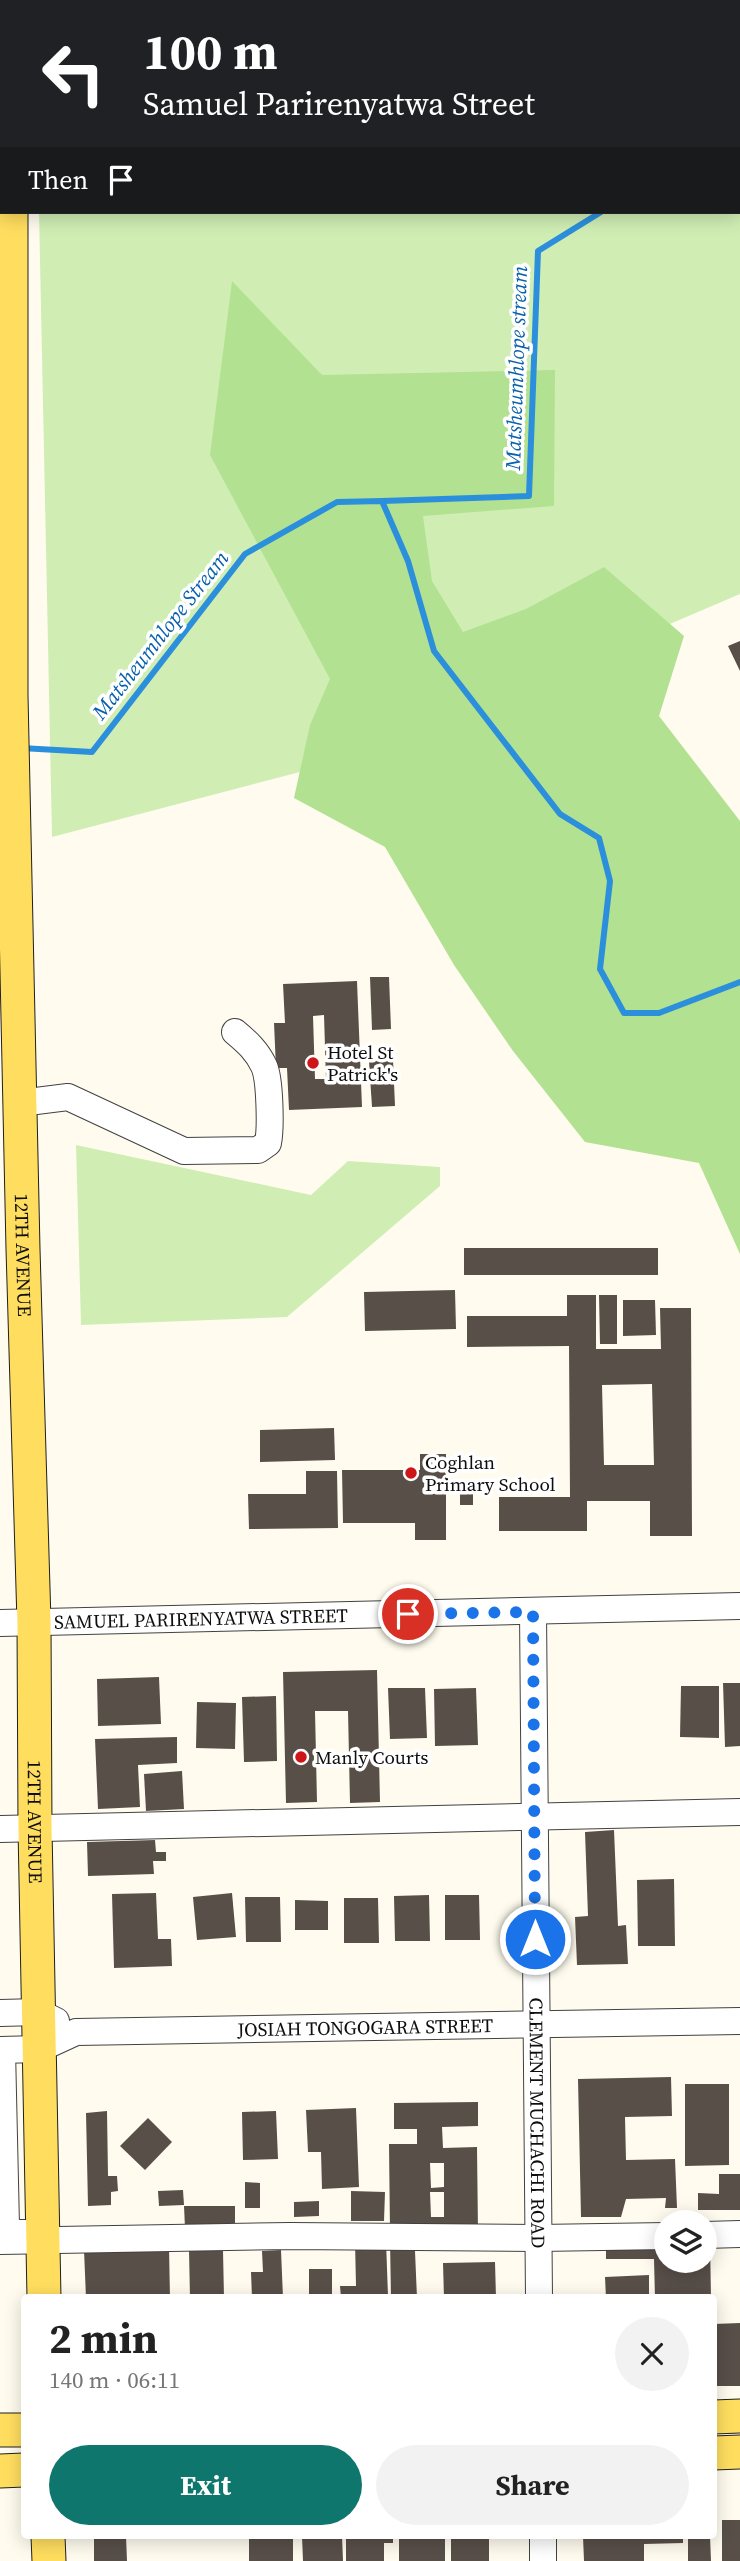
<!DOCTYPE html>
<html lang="en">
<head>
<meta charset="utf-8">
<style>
  :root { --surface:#fff; --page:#f2f2f2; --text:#222; --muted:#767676; --accent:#0f766e }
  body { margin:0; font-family:"Source Serif 4",serif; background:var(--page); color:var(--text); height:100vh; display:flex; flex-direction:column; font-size:26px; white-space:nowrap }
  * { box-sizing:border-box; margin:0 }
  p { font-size:23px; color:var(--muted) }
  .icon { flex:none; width:38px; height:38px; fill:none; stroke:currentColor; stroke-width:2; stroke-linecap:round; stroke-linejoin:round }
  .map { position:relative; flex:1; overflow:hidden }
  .side { position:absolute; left:21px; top:2294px; width:696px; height:245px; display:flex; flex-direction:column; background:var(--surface); border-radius:7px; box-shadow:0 4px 18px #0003 }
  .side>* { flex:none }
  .guide { position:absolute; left:0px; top:0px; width:740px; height:214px; box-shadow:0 4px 18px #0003; background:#202124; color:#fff; overflow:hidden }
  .buttons { position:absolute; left:654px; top:2210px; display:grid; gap:14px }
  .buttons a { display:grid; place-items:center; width:63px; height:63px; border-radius:50%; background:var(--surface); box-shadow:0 4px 18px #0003; font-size:35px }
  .pin { position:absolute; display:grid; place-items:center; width:60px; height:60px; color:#fff; margin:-30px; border:4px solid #fff; border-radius:50%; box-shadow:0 2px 7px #0007 }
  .me { position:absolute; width:77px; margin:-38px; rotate:0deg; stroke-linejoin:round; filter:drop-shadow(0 0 5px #0008) }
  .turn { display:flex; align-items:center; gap:24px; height:147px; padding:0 28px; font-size:32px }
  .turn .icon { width:91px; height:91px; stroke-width:2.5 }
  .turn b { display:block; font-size:49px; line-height:60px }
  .then { display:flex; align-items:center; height:66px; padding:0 28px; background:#0003; gap:14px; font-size:26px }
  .round { display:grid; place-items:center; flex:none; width:74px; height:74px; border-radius:37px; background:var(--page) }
  .headline { display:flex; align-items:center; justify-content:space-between; height:119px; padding:0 28px }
  h1 { font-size:42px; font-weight:700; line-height:52px }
  .cta { display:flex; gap:14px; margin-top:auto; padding:14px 28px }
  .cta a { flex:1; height:80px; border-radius:42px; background:var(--accent); color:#fff; font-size:28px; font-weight:700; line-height:80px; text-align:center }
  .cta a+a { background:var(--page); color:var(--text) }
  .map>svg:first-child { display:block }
</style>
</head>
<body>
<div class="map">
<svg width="740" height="2561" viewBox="0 0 740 2561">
  <rect width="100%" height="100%" fill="#fffcef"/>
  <g fill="#d0eeb4">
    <polygon points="35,0 740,0 740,594 361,756 52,837 39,212 738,212 738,2"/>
    <polygon points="76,1145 311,1195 348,1161 440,1167 440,1186 287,1317 81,1325"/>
  </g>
  <polygon fill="#b2e191" points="232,281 322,375 555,370 554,506 423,516 432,581 463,632 526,609 604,567 684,636 659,716 740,821 740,1254 699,1163 585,1142 513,1051 454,965 385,847 294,798 310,725 330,679 210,455"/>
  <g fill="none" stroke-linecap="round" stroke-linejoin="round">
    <g stroke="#2c8fdc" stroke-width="6">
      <polyline points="738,173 740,173"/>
      <polyline points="382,501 529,496 538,251 601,212"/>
      <polyline points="21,748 92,752 245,554 337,502 382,501 408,561 434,651 560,814 599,838 610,881 600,969 624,1013 659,1013 740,982"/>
    </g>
  </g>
  <g fill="#584f49" fill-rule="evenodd">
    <polygon points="740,641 740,671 728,646"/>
    <polygon points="370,977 389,977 391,1029 372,1030"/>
    <path d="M 357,981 L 362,1107 L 289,1110 L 287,1068 L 276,1068 L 274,1023 L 285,1023 L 283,984 ZM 324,1015 L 326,1079 L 315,1079 L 313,1016 Z"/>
    <polygon points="393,1060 395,1106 372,1107 369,1061"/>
    <rect x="464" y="1248" width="194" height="27"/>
    <polygon points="455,1290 456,1329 365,1331 364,1292"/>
    <path d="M 567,1295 L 596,1295 L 596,1349 L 661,1349 L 660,1308 L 691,1308 L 692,1536 L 650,1536 L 650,1501 L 587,1501 L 587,1531 L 499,1531 L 499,1497 L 570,1497 L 569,1346 L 467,1347 L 467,1316 L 567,1316 ZM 652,1384 L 654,1465 L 604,1465 L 602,1385 Z"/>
    <polygon points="599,1295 617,1295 617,1344 600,1344"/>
    <polygon points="623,1300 655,1300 656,1335 623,1336"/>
    <polygon points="334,1428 335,1460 260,1462 260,1430"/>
    <polygon points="420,1454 446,1454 446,1540 415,1540 415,1523 343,1523 342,1470 420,1470"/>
    <polygon points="306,1471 337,1471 338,1528 249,1529 248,1494 306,1494"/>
    <rect x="460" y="1487" width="13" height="18"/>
    <polygon points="377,1670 380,1802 350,1803 348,1711 315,1711 317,1802 286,1803 283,1672"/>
    <polygon points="159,1677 161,1724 98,1726 97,1679"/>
    <polygon points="723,1683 740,1683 740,1746 725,1747"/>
    <polygon points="681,1686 719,1686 719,1738 680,1737"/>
    <polygon points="388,1688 425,1688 427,1738 390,1739"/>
    <polygon points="476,1688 478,1745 435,1746 434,1689"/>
    <polygon points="276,1696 277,1761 244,1762 242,1697"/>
    <polygon points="197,1702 236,1703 235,1749 196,1748"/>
    <polygon points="177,1737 177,1763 138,1765 140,1807 98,1809 95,1739"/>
    <polygon points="182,1771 184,1809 146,1811 144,1774"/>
    <polygon points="614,1830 618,1926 626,1925 628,1964 577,1965 575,1917 588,1916 585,1832"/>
    <polygon points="155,1840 156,1852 166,1852 166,1861 153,1861 154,1874 88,1876 87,1842"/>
    <polygon points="674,1879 675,1946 638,1946 637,1880"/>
    <polygon points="156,1893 158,1939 171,1939 172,1966 114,1968 112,1894"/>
    <polygon points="232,1893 236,1937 197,1940 193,1897"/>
    <polygon points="429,1895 430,1941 395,1941 394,1896"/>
    <polygon points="445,1895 479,1895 480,1940 445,1940"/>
    <polygon points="245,1897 280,1897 281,1942 246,1942"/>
    <polygon points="344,1898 378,1898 379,1943 344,1943"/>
    <polygon points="295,1900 328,1901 328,1930 295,1930"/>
    <polygon points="671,2077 672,2116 625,2117 626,2160 675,2159 677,2208 665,2208 666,2198 626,2199 621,2217 581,2217 578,2079"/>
    <polygon points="685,2084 729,2084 729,2165 685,2166"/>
    <path d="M 478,2102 L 478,2126 L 442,2127 L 443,2148 L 477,2147 L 478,2232 L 390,2232 L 389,2144 L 417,2144 L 417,2129 L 394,2129 L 394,2103 ZM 430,2163 L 444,2163 L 444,2187 L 431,2188 ZM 430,2192 L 444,2192 L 444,2217 L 431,2217 Z"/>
    <polygon points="356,2108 359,2187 322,2189 321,2152 308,2152 306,2110"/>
    <polygon points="107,2111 108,2176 117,2176 118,2191 111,2192 111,2205 88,2206 86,2113"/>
    <polygon points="276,2111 278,2159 243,2160 242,2112"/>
    <polygon points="148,2118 172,2142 145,2170 120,2146"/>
    <polygon points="719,2174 740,2174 740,2210 698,2210 698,2193 719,2194"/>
    <polygon points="245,2182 260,2183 260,2208 245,2208"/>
    <polygon points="183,2190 184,2205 159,2206 158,2191"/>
    <polygon points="351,2191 385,2192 384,2221 351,2221"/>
    <polygon points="319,2201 319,2216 294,2217 294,2202"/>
    <polygon points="184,2206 235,2206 235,2227 185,2228"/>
    <polygon points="390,2240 421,2240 422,2251 415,2251 417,2298 391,2298"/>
    <polygon points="355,2241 386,2241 388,2296 341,2298 340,2286 356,2286"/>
    <polygon points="705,2241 710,2241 711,2298 655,2298 654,2259 606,2259 606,2243 667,2243 667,2261 705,2261"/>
    <polygon points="169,2246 170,2298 86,2298 84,2250"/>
    <polygon points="189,2250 223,2250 224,2298 190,2298"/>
    <polygon points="281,2250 283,2298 252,2298 251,2272 263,2272 262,2251"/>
    <polygon points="495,2262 496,2298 444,2298 443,2263"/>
    <polygon points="309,2269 332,2269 332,2298 289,2298 289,2295 309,2295"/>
    <polygon points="649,2275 649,2298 606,2298 605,2277"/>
    <polygon points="740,2323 740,2386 714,2386 714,2324"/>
    <rect x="722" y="2520" width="18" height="41"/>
    <polygon points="94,2536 126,2536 127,2561 94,2561"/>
    <rect x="249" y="2536" width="44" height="25"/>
    <polygon points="302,2536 342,2536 343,2561 303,2561"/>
    <polygon points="346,2536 393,2536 393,2543 384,2543 384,2561 346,2561"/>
    <rect x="399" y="2536" width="46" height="25"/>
    <rect x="451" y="2536" width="38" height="25"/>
    <polygon points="583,2536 683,2536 683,2543 644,2544 644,2561 584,2561"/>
    <polygon points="688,2536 710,2536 711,2561 688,2561"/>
  </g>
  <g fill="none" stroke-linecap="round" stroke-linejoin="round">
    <g stroke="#414141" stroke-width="28">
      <g id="minor">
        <polyline points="415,0 418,2"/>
        <polyline points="338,2 383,0"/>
        <path d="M 20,1103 L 68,1097 L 184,1151 L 258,1150 L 268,1143 C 271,1128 270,1079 264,1066 C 257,1051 247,1042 235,1032"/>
        <path id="s1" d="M 533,1612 L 539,2298"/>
        <path id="s2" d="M 0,1623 L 740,1606"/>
        <polyline points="0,1829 740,1812"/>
        <polyline points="0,2013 38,2012 56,2021"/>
        <path id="s3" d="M 0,2050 L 39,2049 L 76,2032 L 740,2021"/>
        <polyline points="2,2050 6,2226 15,2233 34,2233"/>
        <polyline points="705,2235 740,2234"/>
        <polyline points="0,2241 290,2236 538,2238 667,2236"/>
        <polyline points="543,2536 543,2561"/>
      </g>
    </g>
    <g stroke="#1f1f1f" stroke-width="35">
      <g id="major">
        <polyline points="13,2 13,0"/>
        <path id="s4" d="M 11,212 L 11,695 L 23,1249 L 34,1622 L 35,1828 L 44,2298"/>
        <polyline points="714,2417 740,2416"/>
        <polyline points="0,2430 24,2430"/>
        <polyline points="714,2453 740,2452"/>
        <polyline points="0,2471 24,2470"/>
        <polyline points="48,2536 49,2561"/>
      </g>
    </g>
    <use href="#minor" stroke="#fff" stroke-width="26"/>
    <use href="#major" stroke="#ffde5f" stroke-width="33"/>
  </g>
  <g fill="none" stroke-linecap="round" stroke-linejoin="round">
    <polyline stroke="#1a73e8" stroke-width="12" stroke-dasharray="0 21.6" points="408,1614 533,1612 535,1939"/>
  </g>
  <g fill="#ce1618" stroke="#fff" stroke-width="2.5">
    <circle cx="313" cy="1063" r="7"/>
    <circle cx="411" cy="1473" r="7"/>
    <circle cx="301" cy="1757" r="7"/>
  </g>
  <g text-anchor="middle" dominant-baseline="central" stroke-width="7" stroke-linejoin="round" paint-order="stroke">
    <g font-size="19" fill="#0e0e0e" stroke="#fff" text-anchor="start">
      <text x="327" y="1052">Hotel St<tspan x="327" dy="22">Patrick's</tspan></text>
      <text x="425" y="1462">Coghlan<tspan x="425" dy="22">Primary School</tspan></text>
      <text x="315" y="1757">Manly Courts</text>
    </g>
    <g font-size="19" fill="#0e0e0e" stroke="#fff">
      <text stroke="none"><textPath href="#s4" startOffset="1043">12TH AVENUE</textPath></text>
      <text stroke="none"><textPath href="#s2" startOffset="201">SAMUEL PARIRENYATWA STREET</textPath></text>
      <text stroke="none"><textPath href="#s4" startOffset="1610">12TH AVENUE</textPath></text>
      <text stroke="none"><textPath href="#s3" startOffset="369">JOSIAH TONGOGARA STREET</textPath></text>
      <text stroke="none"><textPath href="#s1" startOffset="511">CLEMENT MUCHACHI ROAD</textPath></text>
    </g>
    <g font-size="21" font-style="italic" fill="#0960ae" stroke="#fff">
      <text transform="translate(516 368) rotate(-88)">Matsheumhlope stream</text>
      <text transform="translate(160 635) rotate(-52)">Matsheumhlope Stream</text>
    </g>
  </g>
</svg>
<div class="buttons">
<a><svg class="icon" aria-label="layers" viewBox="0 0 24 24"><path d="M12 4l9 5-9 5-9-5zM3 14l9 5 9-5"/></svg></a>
</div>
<div class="pin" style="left:408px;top:1614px;background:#d93025"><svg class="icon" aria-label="arrive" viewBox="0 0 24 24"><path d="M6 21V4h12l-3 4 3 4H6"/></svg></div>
<svg class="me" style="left:535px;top:1939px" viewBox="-20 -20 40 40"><circle r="17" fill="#1a73e8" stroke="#fff" stroke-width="3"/><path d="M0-11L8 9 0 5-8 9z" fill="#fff"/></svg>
<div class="guide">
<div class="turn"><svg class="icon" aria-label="left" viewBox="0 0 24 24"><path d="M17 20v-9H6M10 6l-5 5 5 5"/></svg><div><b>100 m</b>Samuel Parirenyatwa Street</div></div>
<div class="then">Then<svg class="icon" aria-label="arrive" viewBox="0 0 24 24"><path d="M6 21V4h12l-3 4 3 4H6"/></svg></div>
</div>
<section class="side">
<div class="headline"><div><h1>2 min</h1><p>140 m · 06:11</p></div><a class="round"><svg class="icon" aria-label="close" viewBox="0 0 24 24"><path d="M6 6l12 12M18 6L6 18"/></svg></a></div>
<div class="cta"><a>Exit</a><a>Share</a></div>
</section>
</div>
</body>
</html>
